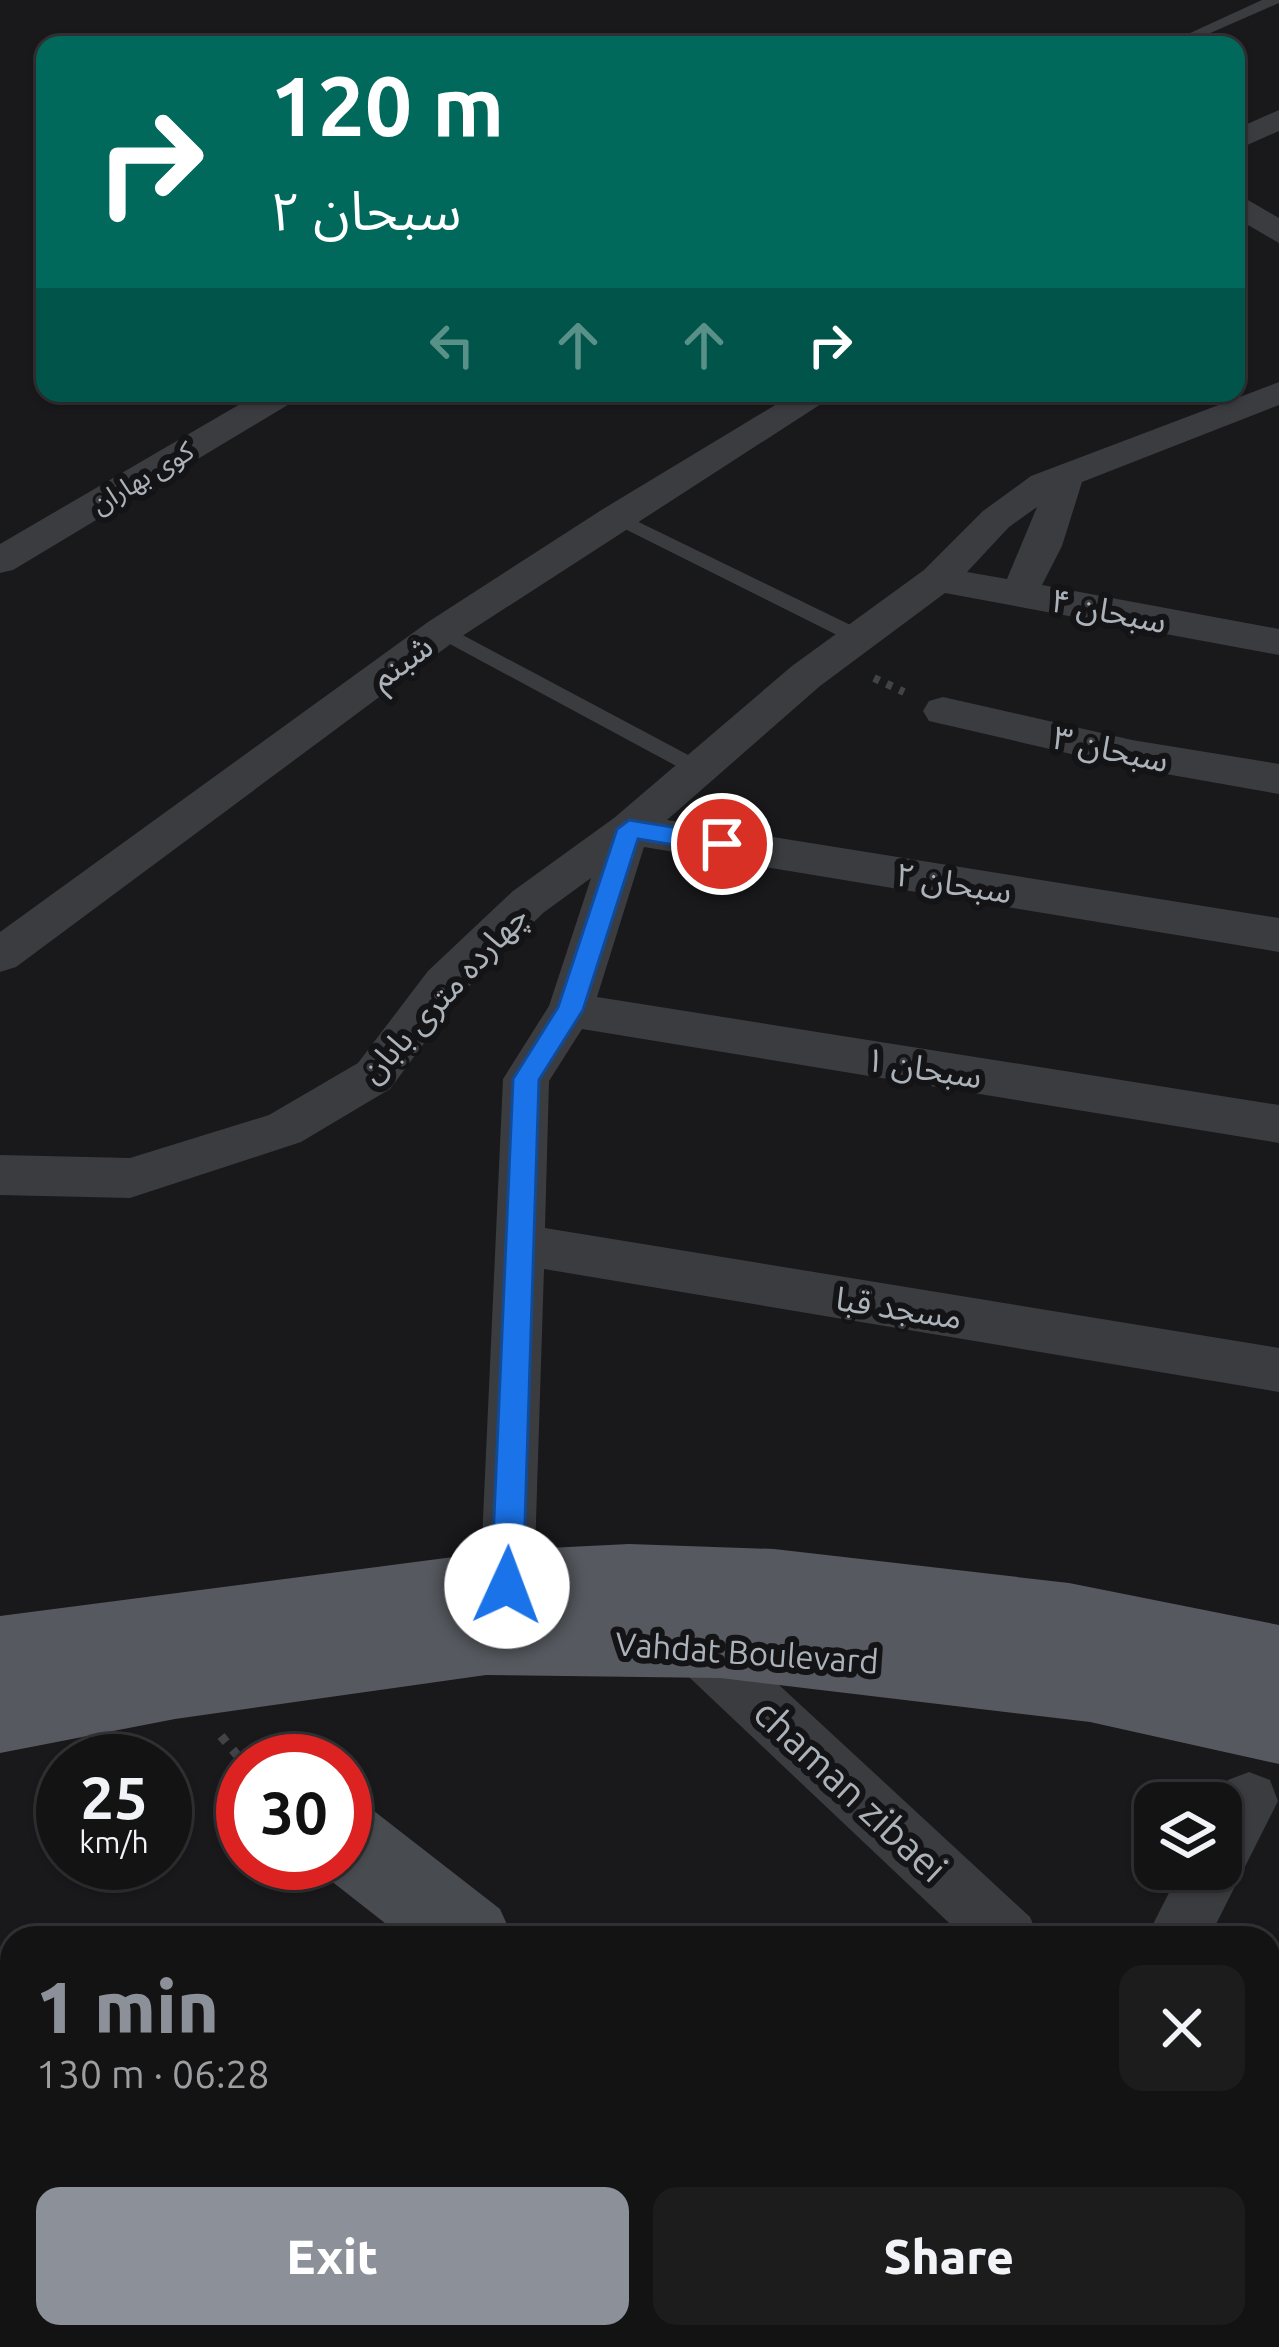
<!DOCTYPE html>
<html lang="en">
<head>
<meta charset="utf-8">
<style>
  :root { --surface:#131314; --page:#1c1c1d; --text:#f1f3f6; --muted:#9d9ea0; --line:#323234; --accent:#8c9099 }
  body { margin:0; font-family:Ubuntu,"Noto Sans Arabic",sans-serif; background:var(--page); color:var(--text); height:100vh; display:flex; flex-direction:column; font-size:45px; white-space:nowrap }
  * { box-sizing:border-box; margin:0 }
  p { font-size:39px; color:var(--muted) }
  .icon { flex:none; width:66px; height:66px; fill:none; stroke:currentColor; stroke-width:2; stroke-linecap:round; stroke-linejoin:round }
  .map { position:relative; flex:1; overflow:hidden }
  .drawer { position:absolute; left:0px; top:1926px; width:1281px; height:423px; display:flex; flex-direction:column; background:var(--surface); border-radius:36px 36px 0 0; box-shadow:0 3px 9px #0004,0 0 0 3px var(--line) }
  .drawer>* { flex:none }
  .guide { position:absolute; left:36px; top:36px; width:1209px; height:366px; border-radius:24px; box-shadow:0 3px 9px #0004,0 0 0 3px var(--line); background:#00695c; color:#fff; overflow:hidden }
  .buttons { position:absolute; left:1134px; top:1782px; display:grid; gap:24px }
  .buttons a { display:grid; place-items:center; width:108px; height:108px; border-radius:24px; background:var(--surface); box-shadow:0 3px 9px #0004,0 0 0 3px var(--line); font-size:60px }
  .speed { position:absolute; left:36px; top:1734px; display:flex; gap:24px; font-size:60px; font-weight:700; text-align:center }
  .speed>* { display:grid; place-content:center; width:156px; height:156px; border-radius:50%; background:var(--surface); box-shadow:0 3px 9px #0004,0 0 0 3px var(--line); line-height:1 }
  .speed small { font-size:30px; font-weight:400 }
  .speed .limit { border:18px solid #d22; background:#fff; color:#111 }
  .pin { position:absolute; display:grid; place-items:center; width:102px; height:102px; color:#fff; margin:-51px; border:6px solid #fff; border-radius:50%; box-shadow:0 3px 12px #0007 }
  .me { position:absolute; width:132px; margin:-66px; rotate:2deg; stroke-linejoin:round; filter:drop-shadow(0 0 9px #0008) }
  .turn { display:flex; align-items:center; gap:42px; height:252px; padding:0 36px; font-size:54px }
  .turn .icon { width:156px; height:156px; stroke-width:2.5 }
  .turn b { display:block; font-size:84px; line-height:102px }
  .lanes { display:flex; align-items:center; height:114px; padding:0 36px; background:#0003; justify-content:center; gap:60px; direction:ltr }
  .lanes .off { opacity:.35 }
  .round { display:grid; place-items:center; flex:none; width:126px; height:126px; border-radius:24px; background:var(--page) }
  .overview { display:flex; align-items:center; justify-content:space-between; height:204px; padding:0 36px }
  h1 { font-size:72px; font-weight:800; line-height:90px; color:var(--accent) }
  .cta { display:flex; gap:24px; margin-top:auto; padding:24px 36px }
  .cta a { flex:1; height:138px; border-radius:24px; background:var(--accent); color:#fff; font-size:48px; font-weight:800; line-height:138px; text-align:center }
  .cta a+a { background:var(--page); color:var(--text) }
  .map>svg:first-child { display:block }
</style>
</head>
<body>
<div class="map">
<svg width="1279" height="2347" viewBox="0 0 1279 2347">
  <rect width="100%" height="100%" fill="#19191b"/>
  <g fill="none" stroke-linecap="round" stroke-linejoin="round">
    <polyline stroke="#404347" stroke-width="8" stroke-dasharray="6 8" stroke-linecap="butt" points="874,678 904,692"/>
    <polyline stroke="#404347" stroke-width="9" stroke-dasharray="8 10" stroke-linecap="butt" points="221,1736 243,1762"/>
    <g fill="#3a3c40" fill-rule="evenodd">
      <polygon points="1262,0 1279,0 1279,3 1183,45 1164,45"/>
      <polygon points="616,511 869,634 872,639 862,646 855,644 609,521 607,517"/>
      <polygon points="442,624 707,765 710,770 700,777 693,775 435,636 432,631"/>
    </g>
    <g fill="#3a3c40" fill-rule="evenodd">
      <polygon points="1279,110 1279,131 1236,150 1236,129"/>
      <polygon points="1236,193 1279,218 1279,243 1236,218"/>
      <path d="M 1279,382 L 1279,405 L 1082,482 L 1062,546 L 1042,585 L 1279,629 L 1279,655 L 945,593 L 820,686 L 667,820 L 1279,918 L 1279,952 L 644,847 L 597,997 L 1279,1105 L 1279,1143 L 582,1029 L 549,1081 L 545,1228 L 1279,1348 L 1279,1392 L 544,1269 L 534,1585 L 526,1603 L 507,1611 L 488,1603 L 480,1585 L 503,1079 L 549,1006 L 591,878 L 543,913 L 460,995 L 390,1089 L 301,1142 L 130,1198 L 0,1195 L 0,1155 L 130,1158 L 269,1115 L 358,1063 L 428,971 L 513,891 L 614,818 L 792,666 L 924,570 L 983,511 L 1031,476 ZM 1037,507 L 1007,579 L 967,572 L 1009,527 Z"/>
      <polygon points="259,393 302,393 296,400 13,570 0,573 0,544"/>
      <polygon points="795,393 838,393 456,640 16,967 0,972 0,932 428,622 603,509"/>
      <polygon points="943,697 1132,740 1279,764 1279,794 1132,768 929,721 923,711 929,701"/>
      <polygon points="692,1616 712,1623 1030,1917 1039,1938 965,1938 672,1661 664,1642 672,1623"/>
      <polygon points="1249,1772 1270,1780 1278,1801 1209,1938 1146,1938 1181,1869 1221,1869 1221,1803 1216,1803 1228,1780"/>
      <polygon points="0,2085 12,2090 12,2175 0,2170"/>
      <polygon points="1269,2141 1279,2145 1279,2214 1269,2210"/>
      <polygon points="67,2337 135,2337 140,2347 72,2347"/>
    </g>
    <g fill="#484b50" fill-rule="evenodd">
      <polygon points="345,1799 374,1811 500,1909 513,1938 404,1938 316,1869 314,1863 345,1863"/>
      <polygon points="877,2337 975,2337 979,2347 881,2347"/>
    </g>
    <polygon fill="#56595f" fill-rule="evenodd" points="629,1544 774,1549 1069,1583 1279,1625 1279,1764 1090,1722 720,1678 486,1675 175,1719 0,1753 0,1616 507,1550"/>
  </g>
  <polygon fill="#1a73e8" stroke="#114b97" stroke-width="3" points="629,820 722,835 734,844 722,853 638,839 583,1010 539,1080 523,1586 518,1596 507,1600 496,1596 491,1586 513,1079 558,1007 617,829"/>
  <g text-anchor="middle" dominant-baseline="central" stroke-width="12" stroke-linejoin="round" paint-order="stroke">
    <g font-size="27" fill="#acb2ba" stroke="#141416">
      <text transform="translate(142 477) rotate(-31)">کوی بهاران</text>
    </g>
    <g font-size="33" fill="#acb2ba" stroke="#141416">
      <text transform="translate(1109 610) rotate(11)">سبحان ۴</text>
      <text transform="translate(401 661) rotate(-36)">شبنم</text>
      <text transform="translate(1111 748) rotate(12)">سبحان ۳</text>
      <text transform="translate(954 882) rotate(9)">سبحان ۲</text>
      <text transform="translate(443 993) rotate(-47)">چهارده متری بابان</text>
      <text transform="translate(924 1067) rotate(9)">سبحان ۱</text>
      <text transform="translate(899 1307) rotate(9)">مسجد قبا</text>
      <text transform="translate(747 1652) rotate(4)">Vahdat Boulevard</text>
    </g>
    <g font-size="39" fill="#acb2ba" stroke="#141416">
      <text transform="translate(851 1790) rotate(43)">chaman zibaei</text>
    </g>
  </g>
</svg>
<div class="buttons">
<a><svg class="icon" aria-label="layers" viewBox="0 0 24 24"><path d="M12 4l9 5-9 5-9-5zM3 14l9 5 9-5"/></svg></a>
</div>
<div class="speed"><div>25<small>km/h</small></div><div class="limit">30</div></div>
<div class="pin" style="left:722px;top:844px;background:#d93025"><svg class="icon" aria-label="arrive" viewBox="0 0 24 24"><path d="M6 21V4h12l-3 4 3 4H6"/></svg></div>
<svg class="me" style="left:507px;top:1586px" viewBox="-20 -20 40 40"><circle r="19" fill="#fff"/><path d="M0-13L10 11 0 6-10 11z" fill="#1a73e8"/></svg>
<div class="guide">
<div class="turn"><svg class="icon" aria-label="right" viewBox="0 0 24 24"><path d="M7 20v-9h11M14 6l5 5-5 5"/></svg><div><b>120 m</b>سبحان ۲</div></div>
<div class="lanes"><svg class="icon off" aria-label="left" viewBox="0 0 24 24"><path d="M17 20v-9H6M10 6l-5 5 5 5"/></svg><svg class="icon off" aria-label="ahead" viewBox="0 0 24 24"><path d="M12 20V5M6 11l6-6 6 6"/></svg><svg class="icon off" aria-label="ahead" viewBox="0 0 24 24"><path d="M12 20V5M6 11l6-6 6 6"/></svg><svg class="icon" aria-label="right" viewBox="0 0 24 24"><path d="M7 20v-9h11M14 6l5 5-5 5"/></svg></div>
</div>
<section class="drawer">
<div class="overview"><div><h1>1 min</h1><p>130 m · 06:28</p></div><a class="round"><svg class="icon" aria-label="close" viewBox="0 0 24 24"><path d="M6 6l12 12M18 6L6 18"/></svg></a></div>
<div class="cta"><a>Exit</a><a>Share</a></div>
</section>
</div>
</body>
</html>
